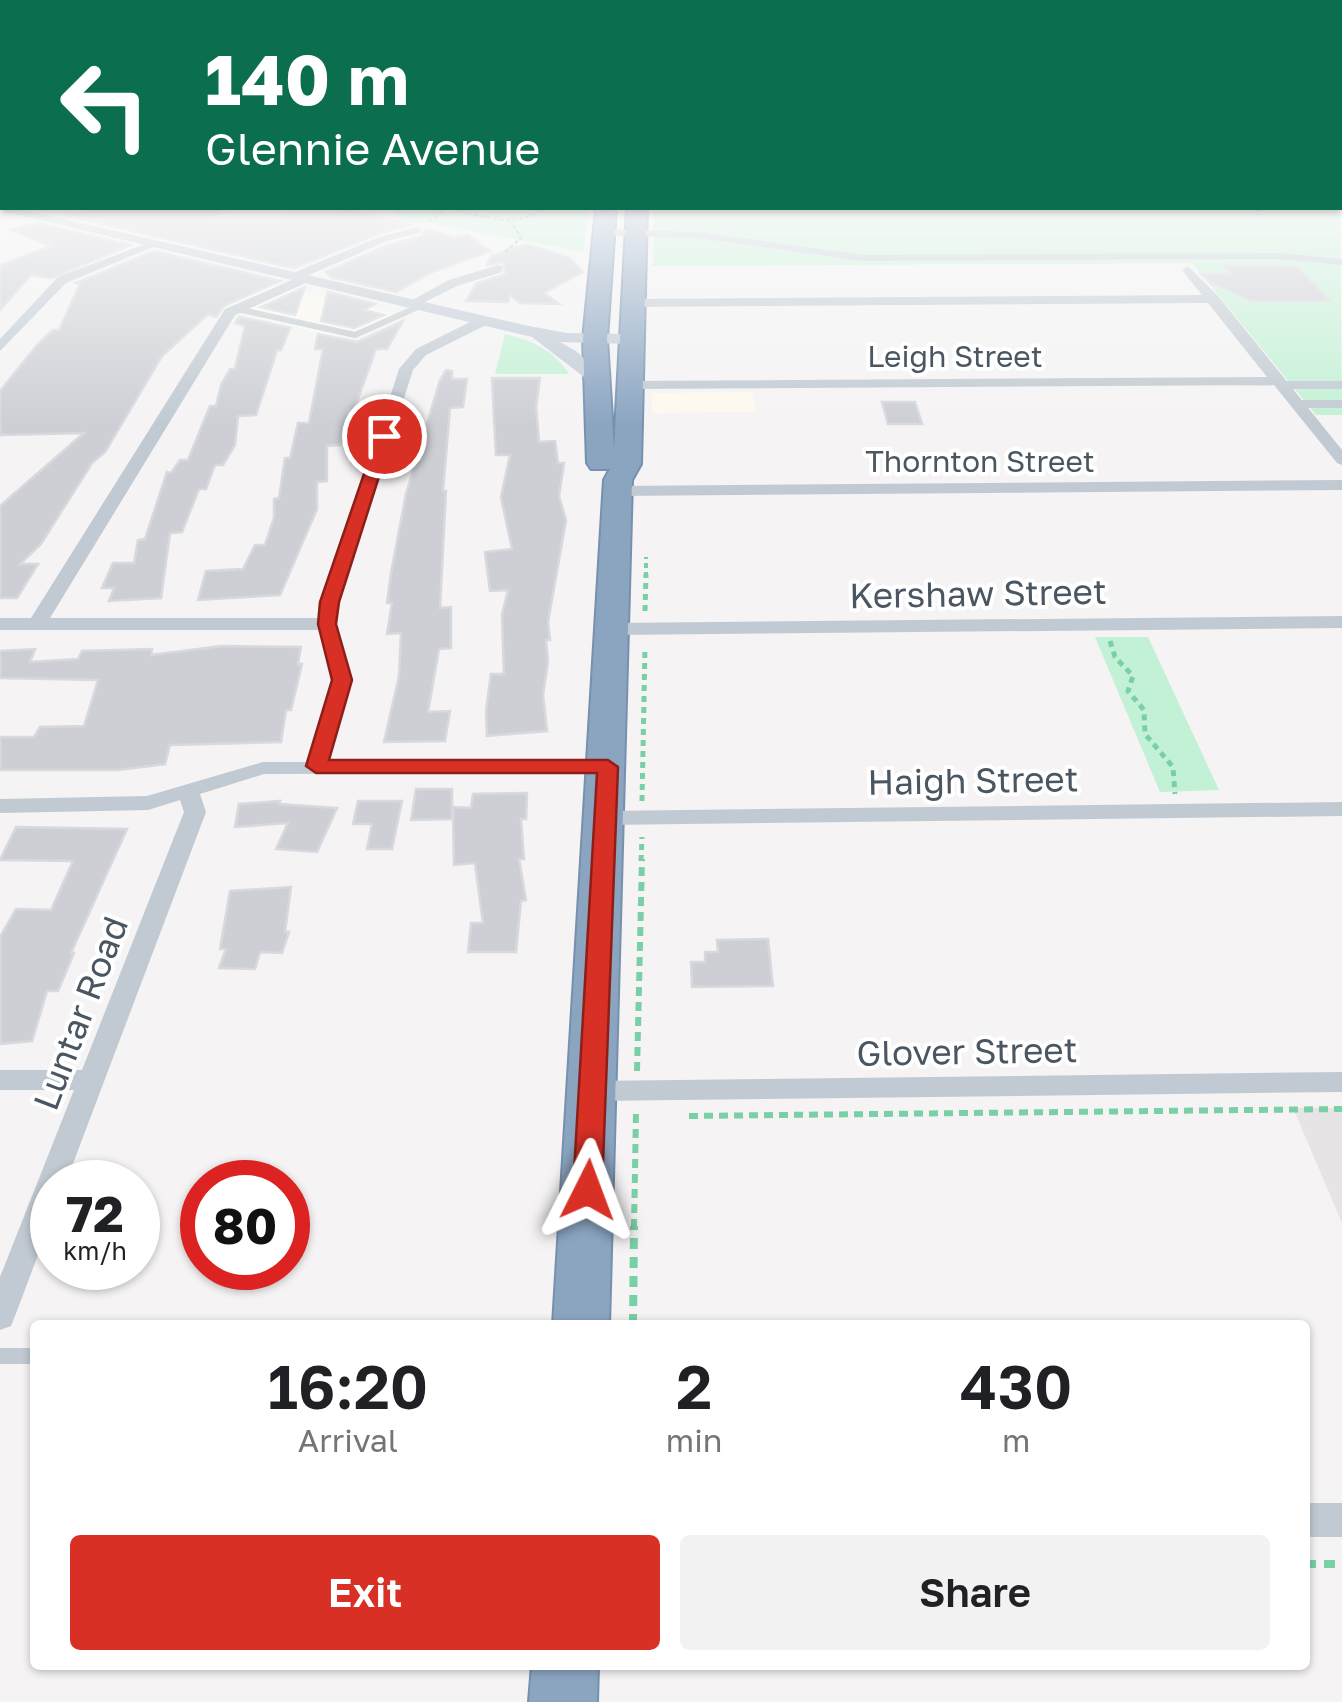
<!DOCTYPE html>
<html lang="en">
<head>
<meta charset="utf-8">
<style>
  :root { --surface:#fff; --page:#f2f2f2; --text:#202124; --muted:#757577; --accent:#d93025 }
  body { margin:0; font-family:"Golos Text",sans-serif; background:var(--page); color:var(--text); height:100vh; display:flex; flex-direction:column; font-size:38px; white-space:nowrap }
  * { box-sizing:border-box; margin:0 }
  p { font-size:32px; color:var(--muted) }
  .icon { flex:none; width:55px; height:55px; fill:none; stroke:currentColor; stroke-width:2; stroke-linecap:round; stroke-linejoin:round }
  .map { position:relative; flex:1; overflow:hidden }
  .sheet { position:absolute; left:30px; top:1320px; width:1280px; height:350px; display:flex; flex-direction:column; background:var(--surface); border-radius:10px; box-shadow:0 2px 8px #0004 }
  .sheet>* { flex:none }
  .banner { position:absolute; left:0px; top:0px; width:1342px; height:210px; box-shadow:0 2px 8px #0004; background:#0b6e4f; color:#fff; overflow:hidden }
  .speed { position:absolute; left:30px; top:1160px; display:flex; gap:20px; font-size:50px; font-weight:700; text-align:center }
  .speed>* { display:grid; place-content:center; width:130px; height:130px; border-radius:50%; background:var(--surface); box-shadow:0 2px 8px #0004; line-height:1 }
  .speed small { font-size:25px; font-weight:400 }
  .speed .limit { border:15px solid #d22; background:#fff; color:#111 }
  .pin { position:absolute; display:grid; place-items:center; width:85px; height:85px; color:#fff; margin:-42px; border:5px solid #fff; border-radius:50%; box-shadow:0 2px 10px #0007 }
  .me { position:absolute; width:110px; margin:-55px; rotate:3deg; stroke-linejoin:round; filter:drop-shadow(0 0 8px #0008) }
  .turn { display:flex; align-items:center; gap:35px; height:210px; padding:0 40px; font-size:45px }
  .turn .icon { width:130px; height:130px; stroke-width:2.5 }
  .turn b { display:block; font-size:70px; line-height:85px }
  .eta { display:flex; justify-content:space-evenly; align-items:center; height:170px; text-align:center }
  .eta b { font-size:60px; font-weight:600; line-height:70px }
  .action { display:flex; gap:20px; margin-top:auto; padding:20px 40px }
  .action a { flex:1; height:115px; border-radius:10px; background:var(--accent); color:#fff; font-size:40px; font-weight:600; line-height:115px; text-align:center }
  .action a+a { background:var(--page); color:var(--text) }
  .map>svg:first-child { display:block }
</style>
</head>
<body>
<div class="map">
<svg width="1342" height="1702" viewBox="0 0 1342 1702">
  <rect width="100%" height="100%" fill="#f5f3f3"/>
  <g fill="#fdf9ef">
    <polygon points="273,285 402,316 357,338 325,334 220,309"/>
    <polygon points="753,392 756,412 652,413 652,393"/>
  </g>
  <polygon fill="#e6e4e5" points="1293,1108 1342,1108 1342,1223"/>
  <g fill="#c3f1d5">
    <polygon points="1340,186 1342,415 1316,415 1192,263 653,266 654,208 1340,208"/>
    <polygon points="392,208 589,208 583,252 430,223 405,223"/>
    <path d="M 505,334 C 532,341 553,349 569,374 L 495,374 Z"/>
    <polygon points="1095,637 1148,637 1219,790 1160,792"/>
  </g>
  <g fill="#cdcfd5" stroke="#d7d9de" stroke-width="2.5">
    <polygon points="98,208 232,208 208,218 334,215 344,208 410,225 378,234 294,268 66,216"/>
    <polygon points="38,223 131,245 52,278 31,275 0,310 0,265 51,246 11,230"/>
    <polygon points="425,229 454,237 468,235 490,251 432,272 396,292 331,277 326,272 388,245 423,236"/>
    <polygon points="526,244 570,258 583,272 544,293 559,304 520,303 510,295 508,302 466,301 476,284 505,274 503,262 487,265 491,256"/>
    <polygon points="154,251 280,281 224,306 216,317 208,314 162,356 105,452 92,463 41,544 20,564 38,564 17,598 0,598 0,506 84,433 0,435 0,391 37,345 53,330 59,330 80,284 76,283"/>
    <polygon points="1223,265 1296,265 1330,301 1251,301 1209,282 1201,274 1230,274"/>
    <polygon points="305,287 295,315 261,307"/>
    <polygon points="328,292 375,304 364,310 384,315 354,328 321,321"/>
    <polygon points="240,317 290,328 281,350 277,350 256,415 238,416 235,445 223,465 215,465 206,489 199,489 182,532 170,533 161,598 109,601 114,588 102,588 113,563 134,563 138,540 145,539 167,472 171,473 180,460 188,460 210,406 216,406 221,385 230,369 235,369 245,326 235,323"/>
    <polygon points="403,321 387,349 376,349 354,410 349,410 340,445 327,446 327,481 317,482 317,509 280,595 198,600 206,571 243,569 255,545 265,545 274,518 274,499 279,498 285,458 290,458 298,423 309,423 323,349 315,349 318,334 357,342"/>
    <polygon points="446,370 452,371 452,379 467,379 463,407 450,408 443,491 446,491 440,608 451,607 451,648 439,649 428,712 450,711 445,741 384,742 399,676 401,633 387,634 392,603 387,603 391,573 406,494 440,380"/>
    <polygon points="492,378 540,378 536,407 539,442 555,441 558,463 564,463 559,496 566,520 548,622 550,640 546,640 548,661 543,695 547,731 487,736 486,710 491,674 504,674 502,615 508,590 490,591 485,552 512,549 501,497 510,455 496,455"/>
    <polygon points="882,402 915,402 922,424 888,424"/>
    <polygon points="222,646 301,647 298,664 302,664 291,710 286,710 281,742 170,745 165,764 118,770 0,770 0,737 34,737 40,727 84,726 98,680 0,678 0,651 35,649 30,662 78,659 82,651 152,649 151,655"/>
    <polygon points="416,789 452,789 452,819 411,820"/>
    <polygon points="527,793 526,819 521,819 524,859 519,859 526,900 521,901 516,952 468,952 471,923 483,923 475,863 454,865 453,807 471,808 473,794"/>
    <polygon points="280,801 279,804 337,808 317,852 276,849 288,823 235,827 239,804"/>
    <polygon points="358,801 402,801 392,849 367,849 372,824 353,824"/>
    <polygon points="16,827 127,829 71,953 74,953 58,991 47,991 32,1041 0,1044 0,937 16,909 51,910 73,861 0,860"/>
    <polygon points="291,887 285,932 289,932 282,953 260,952 255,969 219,968 226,949 220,949 230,891"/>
    <polygon points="768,939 773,986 692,987 691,962 705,962 705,952 718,952 717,940"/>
  </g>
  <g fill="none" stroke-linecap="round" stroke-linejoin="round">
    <g stroke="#7690ad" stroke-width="4">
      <g id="highway">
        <polygon points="596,208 616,208 607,339 614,450 627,208 647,208 641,464 632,480 609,1325 553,1325 604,480 610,469 591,469 587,463 583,339"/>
        <polygon points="532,1665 598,1665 597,1702 529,1702"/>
      </g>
    </g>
    <g stroke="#7ad0a6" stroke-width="2.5" stroke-dasharray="4 2.5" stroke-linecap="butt">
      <path d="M 449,208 C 480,216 516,230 544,208"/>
      <polyline points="1256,208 1259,215"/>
      <polyline points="429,222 445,208"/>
      <polyline points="505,252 521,238 511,221"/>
    </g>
    <polyline stroke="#7ad0a6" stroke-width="4" stroke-dasharray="5 4" stroke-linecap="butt" points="646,577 646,557"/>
    <g stroke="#7ad0a6" stroke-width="5" stroke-dasharray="6 5" stroke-linecap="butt">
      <polyline points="645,611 646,574"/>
      <polyline points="1110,641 1115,657 1133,676 1128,691 1144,710 1145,734 1173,767 1175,794"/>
      <polyline points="642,801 645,647"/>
      <polyline points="641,861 642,837"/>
    </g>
    <g stroke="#7ad0a6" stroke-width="6" stroke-dasharray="9 6" stroke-linecap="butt">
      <polyline points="637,1071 642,859"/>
      <polyline points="689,1116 1342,1109"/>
      <polyline points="634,1228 636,1112"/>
    </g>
    <g stroke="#7ad0a6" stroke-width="8" stroke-dasharray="11 8" stroke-linecap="butt">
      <polyline points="633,1325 634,1226"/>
      <polyline points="1305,1564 1342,1564"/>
    </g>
    <g stroke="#c1cad2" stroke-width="6">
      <polyline points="603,232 697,235 863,258 1278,256 1342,262"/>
      <polyline points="237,309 355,335 420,306"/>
    </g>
    <g stroke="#c1cad2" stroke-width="8">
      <polyline points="1284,385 1342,385"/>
      <polyline points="1298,404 1342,404"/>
    </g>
    <polyline stroke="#c1cad2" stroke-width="16" points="0,1356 35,1356"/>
    <g fill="#c1cad2" fill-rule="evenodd">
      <polygon points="418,227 422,232 387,241 309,275 310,281 235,315 50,618 319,618 399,369 416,349 478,318 488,318 488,324 426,355 413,370 339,602 336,624 352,680 329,762 608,761 618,767 608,773 264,774 200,794 206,812 66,1182 52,1182 52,1218 15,1316 11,1326 0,1330 0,1277 74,1090 0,1090 0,1070 82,1070 184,812 180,800 148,810 0,813 0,799 147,796 263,762 308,762 332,680 319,630 0,630 0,618 31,618 225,309 294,279 293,273 379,237"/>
      <polygon points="153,241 163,243 66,283 0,351 0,339 58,277"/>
      <polygon points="498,265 502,266 502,272 457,286 415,307 405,304 449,280"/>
      <polygon points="1188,266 1218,296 1342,450 1342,465 1337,463 1274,385 629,389 622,385 629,381 1267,377 1208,303 633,307 627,303 633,299 1202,295 1182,270"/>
      <polygon points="1342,480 1342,490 618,496 610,491 618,486"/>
      <polygon points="1342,616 1342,628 614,635 605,629 614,623"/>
      <polygon points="1342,802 1342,816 606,825 595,818 606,811"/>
      <polygon points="1342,1072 1342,1092 592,1101 583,1098 579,1091 583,1084 592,1081"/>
      <rect x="1305" y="1503" width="37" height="34"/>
    </g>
    <polygon fill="#c1cbd6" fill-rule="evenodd" points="2,205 529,326 567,333 632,334 641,339 632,344 560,342 576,351 604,377 604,385 597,387 532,337 2,211"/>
    <use href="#highway" fill="#8ba5c1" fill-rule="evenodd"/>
  </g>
  <linearGradient id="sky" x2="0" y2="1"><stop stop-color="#85c3ea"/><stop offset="0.44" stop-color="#fafafa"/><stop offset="1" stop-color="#fafafa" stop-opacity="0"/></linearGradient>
  <rect width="1342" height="424" fill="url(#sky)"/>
  <polygon fill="#d93025" stroke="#8d1f18" stroke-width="2.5" points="384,431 392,436 339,602 336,624 352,680 329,760 608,760 618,767 602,1190 598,1198 588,1201 577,1198 573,1190 597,773 316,773 306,766 332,680 318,624 320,602 377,436"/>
  <g text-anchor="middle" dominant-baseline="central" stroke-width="8" stroke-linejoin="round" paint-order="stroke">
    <g font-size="30" fill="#4a5661" stroke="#fff">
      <text x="955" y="356">Leigh Street</text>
      <text x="980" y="461">Thornton Street</text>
    </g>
    <g font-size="35" fill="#4a5661" stroke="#fff">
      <text transform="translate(978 593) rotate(-1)">Kershaw Street</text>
      <text transform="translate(973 780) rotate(-1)">Haigh Street</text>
      <text transform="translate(80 1013) rotate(-69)">Luntar Road</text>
      <text transform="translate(967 1051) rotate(-1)">Glover Street</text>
    </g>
  </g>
</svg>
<div class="speed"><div>72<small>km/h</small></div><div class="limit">80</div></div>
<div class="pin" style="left:384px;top:436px;background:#d93025"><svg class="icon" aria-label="arrive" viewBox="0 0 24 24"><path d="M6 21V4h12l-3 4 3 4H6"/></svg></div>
<svg class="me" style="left:588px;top:1190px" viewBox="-20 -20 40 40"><path d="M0-17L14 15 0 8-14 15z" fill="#d93025" stroke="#fff" stroke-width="4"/></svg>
<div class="banner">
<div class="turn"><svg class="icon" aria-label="left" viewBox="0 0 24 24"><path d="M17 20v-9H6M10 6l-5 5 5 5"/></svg><div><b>140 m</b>Glennie Avenue</div></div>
</div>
<section class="sheet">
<div class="eta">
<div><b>16:20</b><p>Arrival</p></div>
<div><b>2</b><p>min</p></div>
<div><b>430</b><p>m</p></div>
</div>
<div class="action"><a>Exit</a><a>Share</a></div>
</section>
</div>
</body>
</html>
